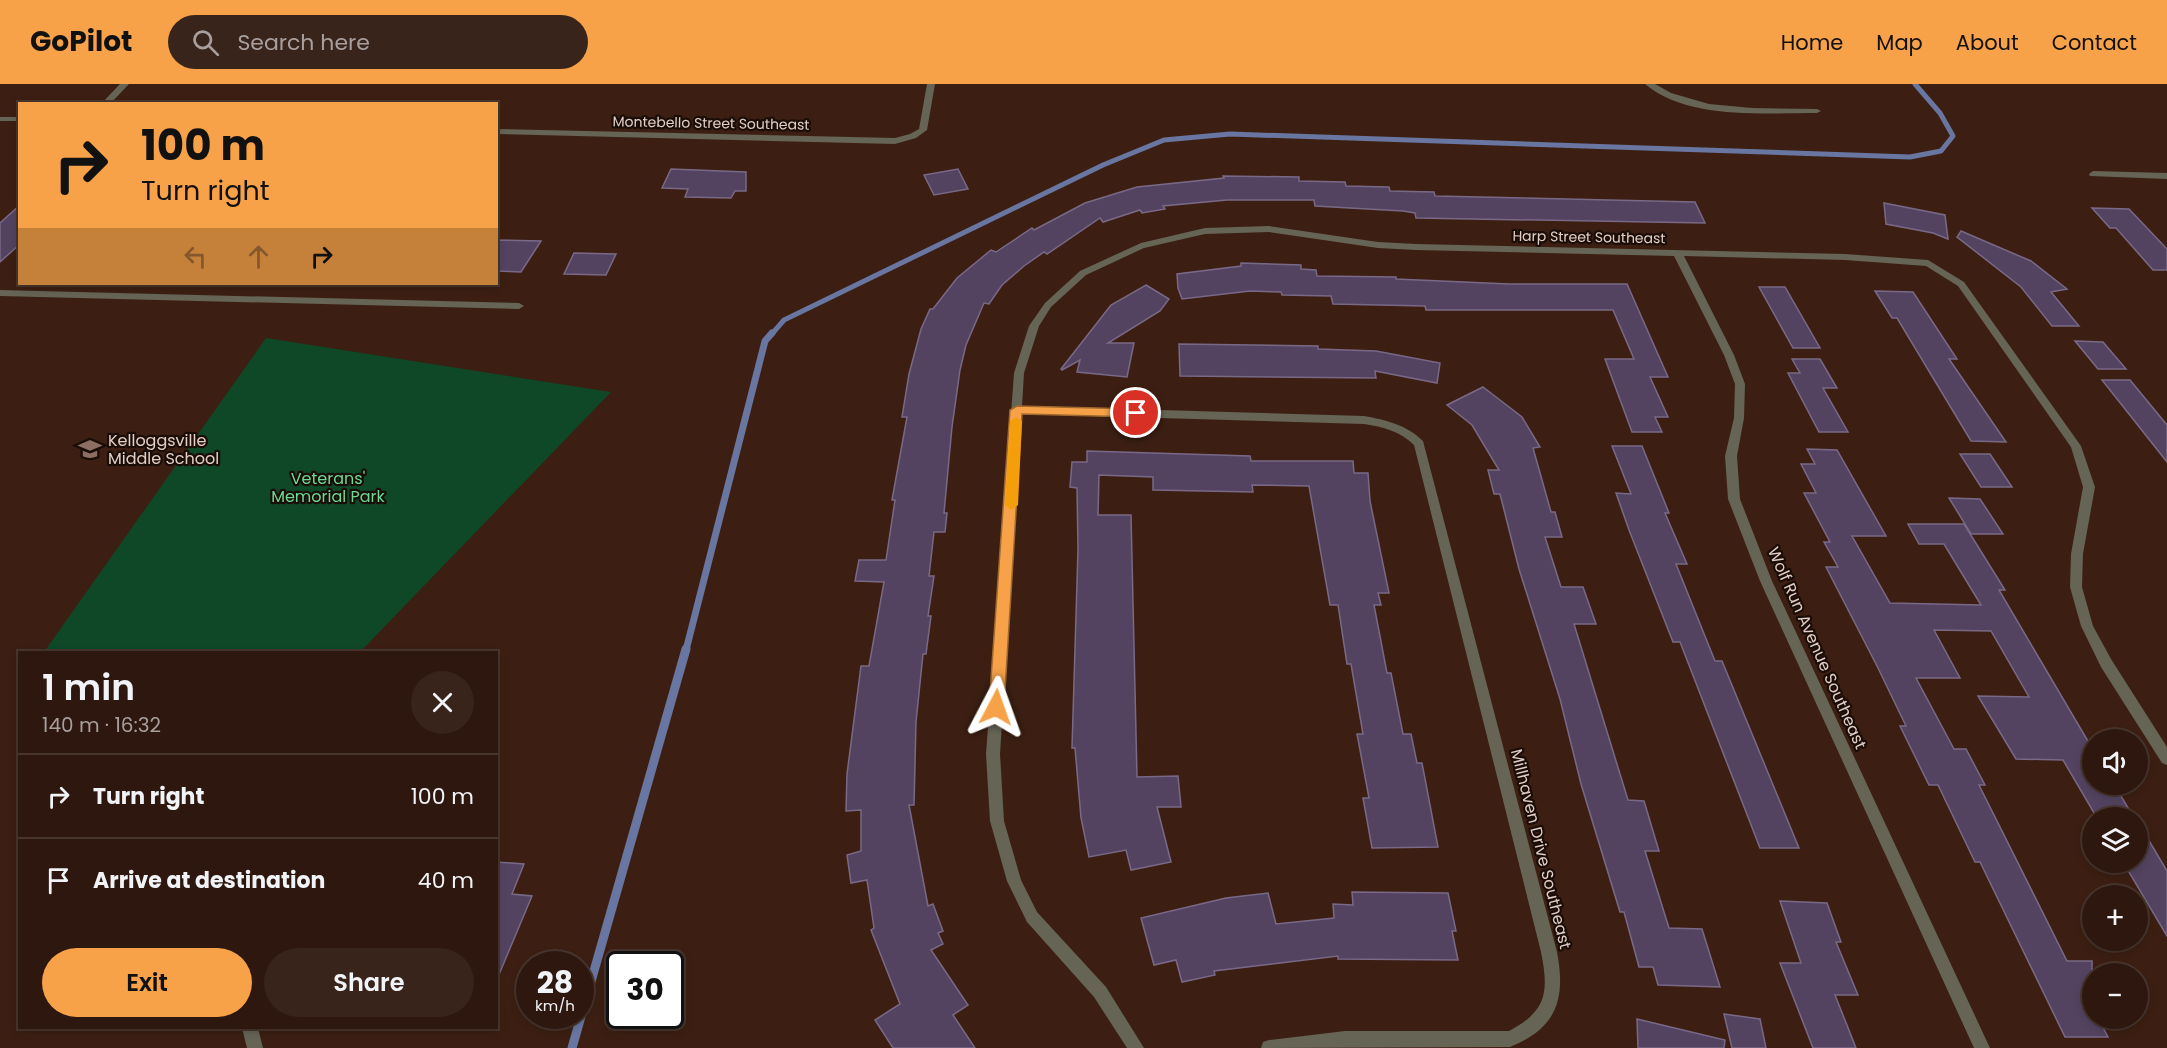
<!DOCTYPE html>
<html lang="en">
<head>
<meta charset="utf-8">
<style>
  :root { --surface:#2d170e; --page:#39241c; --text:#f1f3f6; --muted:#a79f9e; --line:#48362e; --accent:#f7a149 }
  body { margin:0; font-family:Poppins,sans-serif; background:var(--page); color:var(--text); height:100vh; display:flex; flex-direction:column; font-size:22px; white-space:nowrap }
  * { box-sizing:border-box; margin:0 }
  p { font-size:20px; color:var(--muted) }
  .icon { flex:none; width:33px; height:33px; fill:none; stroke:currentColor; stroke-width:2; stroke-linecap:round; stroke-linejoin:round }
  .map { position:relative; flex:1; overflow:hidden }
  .details { position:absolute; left:18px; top:567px; width:480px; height:378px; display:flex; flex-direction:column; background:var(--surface); border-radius:0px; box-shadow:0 3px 9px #0003,0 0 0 2px var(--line) }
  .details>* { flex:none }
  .guide { position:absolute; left:18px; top:18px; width:480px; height:183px; border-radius:0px; box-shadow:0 3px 9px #0003,0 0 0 2px var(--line); background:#f7a149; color:#111; overflow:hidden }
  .fabs { position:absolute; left:2082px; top:645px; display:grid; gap:12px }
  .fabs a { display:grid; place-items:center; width:66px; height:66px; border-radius:50%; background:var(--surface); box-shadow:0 3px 9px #0003,0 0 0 2px var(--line); font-size:30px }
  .speed { position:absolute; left:516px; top:867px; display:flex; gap:12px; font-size:30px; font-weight:700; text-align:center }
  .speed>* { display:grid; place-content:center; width:78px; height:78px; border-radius:50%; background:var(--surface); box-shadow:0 3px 9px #0003,0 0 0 2px var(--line); line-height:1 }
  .speed small { font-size:15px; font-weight:400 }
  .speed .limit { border:3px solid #111; border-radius:9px; background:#fff; color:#111 }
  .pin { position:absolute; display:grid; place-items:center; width:51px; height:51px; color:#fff; margin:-26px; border:3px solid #fff; border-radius:50%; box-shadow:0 2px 6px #0007 }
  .me { position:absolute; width:66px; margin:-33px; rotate:4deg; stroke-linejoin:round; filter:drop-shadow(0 0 4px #0008) }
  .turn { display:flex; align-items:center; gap:21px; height:126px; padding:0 24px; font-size:27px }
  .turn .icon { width:78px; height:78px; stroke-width:2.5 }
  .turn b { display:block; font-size:42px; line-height:51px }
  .lanes { display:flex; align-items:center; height:57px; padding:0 24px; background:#0003; justify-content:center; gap:30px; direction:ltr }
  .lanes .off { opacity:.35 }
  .round { display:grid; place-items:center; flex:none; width:63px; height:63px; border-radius:32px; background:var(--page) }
  .summary { display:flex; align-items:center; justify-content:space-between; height:102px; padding:0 24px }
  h1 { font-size:36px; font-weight:600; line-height:45px }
  .primary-button { display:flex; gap:12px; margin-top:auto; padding:12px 24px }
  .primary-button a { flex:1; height:69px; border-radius:36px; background:var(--accent); color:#111; font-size:24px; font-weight:600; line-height:69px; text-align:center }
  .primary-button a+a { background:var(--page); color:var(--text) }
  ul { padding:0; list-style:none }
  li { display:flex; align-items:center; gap:18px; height:84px; padding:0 24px; border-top:2px solid var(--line) }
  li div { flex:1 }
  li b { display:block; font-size:22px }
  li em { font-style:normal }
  header { display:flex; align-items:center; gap:36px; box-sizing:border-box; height:84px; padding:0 30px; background:var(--accent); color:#111 }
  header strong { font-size:28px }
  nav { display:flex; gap:33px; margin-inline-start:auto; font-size:21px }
  .search { width:420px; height:54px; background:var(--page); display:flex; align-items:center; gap:15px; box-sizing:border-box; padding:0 21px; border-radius:33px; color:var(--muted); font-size:22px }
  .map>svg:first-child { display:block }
</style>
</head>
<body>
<header>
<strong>GoPilot</strong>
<div class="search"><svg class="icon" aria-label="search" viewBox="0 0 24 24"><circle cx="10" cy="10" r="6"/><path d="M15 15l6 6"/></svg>Search here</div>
<nav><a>Home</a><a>Map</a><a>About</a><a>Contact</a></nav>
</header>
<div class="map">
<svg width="2167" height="964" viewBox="0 0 2167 964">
  <rect width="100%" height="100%" fill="#3c1f12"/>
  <polygon fill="#0e4827" points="266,254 611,308 360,568 44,568"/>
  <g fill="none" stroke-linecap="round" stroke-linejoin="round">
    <polyline stroke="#6876a1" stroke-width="5" points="771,251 784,236 1103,81 1164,56 1230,50 1910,73 1941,67 1953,52 1940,29 1915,0"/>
    <polyline stroke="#6876a1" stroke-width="7" points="686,566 765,257 772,249"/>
    <polyline stroke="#6876a1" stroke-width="9" points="572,964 686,565"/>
  </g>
  <g fill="#534360" stroke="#796987" stroke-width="1.5">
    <polygon points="671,85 746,88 746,107 735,107 731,114 685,113 688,105 662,104"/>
    <polygon points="958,85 968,105 934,111 924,91"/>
    <polygon points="1223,92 1299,93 1299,97 1345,98 1346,102 1389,103 1390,107 1434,108 1435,112 1695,118 1705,139 1416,134 1415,129 1403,127 1315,122 1314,116 1227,116 1163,122 1165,125 1142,129 1140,126 1103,138 1100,134 1047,170 1044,168 1024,182 1002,201 989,220 984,219 966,261 960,286 952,343 944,429 947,429 945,448 934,448 929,492 934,492 928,532 931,532 926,570 923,570 916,638 914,721 909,721 928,822 933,820 943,847 938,849 943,860 931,866 968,921 953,931 975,964 893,964 875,936 900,920 871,846 874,844 867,796 851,799 847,771 861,767 861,726 846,727 847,690 861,582 869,582 884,498 855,497 859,476 886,476 895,416 892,416 907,333 902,333 909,290 921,245 930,225 933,225 957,194 991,166 996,168 1032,144 1034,146 1085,119 1137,103 1224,94"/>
    <polygon points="1884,119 1945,131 1948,155 1933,149 1886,140"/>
    <polygon points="20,121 20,160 0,178 0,139"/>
    <polygon points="2092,124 2129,125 2167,165 2167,186 2153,186 2116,144 2110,144"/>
    <polygon points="1961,147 2031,177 2067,205 2051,208 2079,242 2052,242 2021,203 1957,153"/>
    <polygon points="496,156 541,157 521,188 496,187"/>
    <polygon points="574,169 616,170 606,191 564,190"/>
    <polygon points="1241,179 1301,181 1301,185 1316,186 1317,192 1396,193 1396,195 1509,200 1627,200 1668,293 1650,293 1668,333 1655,333 1662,348 1632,348 1605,275 1634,275 1613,226 1426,226 1425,222 1333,220 1331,212 1282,211 1281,208 1250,207 1182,215 1178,204 1177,190 1241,182"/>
    <polygon points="1146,201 1169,215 1160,227 1108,259 1134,259 1127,293 1077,288 1080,276 1062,286 1061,285 1111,221"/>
    <polygon points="1759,203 1785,203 1820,264 1793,264"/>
    <polygon points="1875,207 1913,208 1957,275 1949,275 2006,358 1971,357 1897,234 1892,234"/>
    <polygon points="2075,257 2103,258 2126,285 2098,285"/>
    <polygon points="1179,260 1318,262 1318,265 1376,267 1440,279 1437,299 1375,287 1376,294 1180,292"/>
    <polygon points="1792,275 1820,275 1837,304 1823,304 1848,348 1819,348 1788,289 1800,289"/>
    <polygon points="2102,296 2130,296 2167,341 2167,378"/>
    <polygon points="1483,303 1522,333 1540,363 1533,364 1551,428 1555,428 1562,453 1545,453 1561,503 1583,503 1596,540 1574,540 1628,716 1644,717 1659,767 1645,767 1669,844 1702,845 1720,903 1658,901 1653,883 1639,883 1624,828 1620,828 1581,700 1560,615 1519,485 1500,410 1494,410 1488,386 1499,386 1472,341 1447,321"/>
    <polygon points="1612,362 1642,362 1669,429 1665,429 1687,480 1676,480 1715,577 1722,577 1799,764 1760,764 1680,558 1673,558 1629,446 1616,409 1631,410"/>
    <polygon points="1807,365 1837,366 1886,452 1852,452 1890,519 1981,521 1944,460 1919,460 1908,440 1964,440 2005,506 1999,506 2092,664 2092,700 2114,700 2134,734 2097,734 2063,676 2016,675 1978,612 2029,613 1991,547 1934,546 1960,594 1916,594 1954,665 1966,665 1985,701 1979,701 2067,877 2092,877 2092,934 2098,934 2108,953 2065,953 1980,778 1975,778 1938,701 1929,701 1900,642 1906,642 1877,582 1826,483 1838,483 1824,458 1830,458 1804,409 1816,409 1801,380 1815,380"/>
    <polygon points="1087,367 1250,372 1251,377 1353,377 1354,389 1368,389 1370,417 1389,509 1378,509 1381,521 1374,521 1387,589 1391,589 1403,650 1411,650 1417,679 1422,679 1438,763 1372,764 1363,714 1369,714 1357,650 1363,650 1351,580 1347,580 1338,521 1330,521 1309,402 1252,401 1253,408 1153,406 1153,393 1099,391 1098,431 1131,431 1137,693 1178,692 1181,723 1157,723 1171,778 1131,786 1126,766 1089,773 1081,734 1075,664 1072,664 1078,465 1077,404 1070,403 1072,378 1087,378"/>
    <polygon points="1960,370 1990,370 2012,403 1981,403"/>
    <polygon points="1949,414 1980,415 2003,450 1971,450"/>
    <polygon points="2138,738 2167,787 2167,852 2123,778 2138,778"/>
    <polygon points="496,778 524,780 512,810 532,812 498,893"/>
    <polygon points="1352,808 1448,809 1456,847 1452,847 1458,876 1338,875 1338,872 1214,887 1215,891 1182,898 1176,876 1154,881 1141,834 1226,814 1268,809 1276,840 1334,834 1333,820 1353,821"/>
    <polygon points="1780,817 1827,819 1841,858 1836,858 1858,911 1835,911 1856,964 1813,964 1780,879 1801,879"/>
    <polygon points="1724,930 1760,935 1766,964 1732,964"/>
    <polygon points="1637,935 1725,956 1724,964 1638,964"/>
  </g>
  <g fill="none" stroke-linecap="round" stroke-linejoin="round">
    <g fill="#656455" fill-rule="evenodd">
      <path d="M 1645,0 L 1655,0 L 1671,9 L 1709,20 L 1752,24 L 1817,25 L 1821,27 L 1817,29 C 1765,29 1687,36 1645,0 Z"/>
      <polygon points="242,944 258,944 263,964 247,964"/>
    </g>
    <g fill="#656455" fill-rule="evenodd">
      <polygon points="120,0 129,0 110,20 101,20"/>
      <polygon points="927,0 935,0 927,46 916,54 895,60 496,50 496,45 895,54 910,50 919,45"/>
      <rect x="0" y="33" width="20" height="4"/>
      <polygon points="2093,87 2167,89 2167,95 2090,92 2089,90"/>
      <path d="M 1269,142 L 1378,158 L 1416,160 L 1845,170 L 1928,176 L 1964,198 L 2081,362 L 2095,403 L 2083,470 L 2082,503 L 2093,542 L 2111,575 L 2167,663 L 2167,681 L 2162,679 L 2101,583 L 2081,542 L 2070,503 L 2071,470 L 2083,403 L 2071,363 L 1958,202 L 1926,182 L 1845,176 L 1684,172 L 1734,271 L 1745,300 L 1744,334 L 1737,372 L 1740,415 L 1772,497 L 1990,964 L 1974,964 L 1760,497 L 1728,415 L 1725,372 L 1734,334 L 1735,300 L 1724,271 L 1674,172 L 1416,166 L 1378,164 L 1269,148 L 1205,150 L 1144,164 L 1086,191 L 1051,223 L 1039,242 L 1024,289 L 1022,322 L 1364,332 C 1386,336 1407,341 1423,357 L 1557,868 C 1566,915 1557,944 1510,963 L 1261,964 L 1263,958 L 1269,956 L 1345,947 L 1509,947 C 1547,927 1549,908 1541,868 L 1414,361 C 1400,347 1383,343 1364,340 L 1022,330 L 1000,670 L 1004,737 L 1021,796 L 1037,828 L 1106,903 L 1144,964 L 1127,964 L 1094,913 L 1027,838 L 1007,797 L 990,737 L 986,670 L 1014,289 L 1029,242 L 1045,219 L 1080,187 L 1141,159 L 1205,144 Z"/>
      <polygon points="0,206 519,219 524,222 519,225 0,212"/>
    </g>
  </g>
  <polygon fill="#f7a149" stroke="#a1692f" stroke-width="1.5" points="1017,322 1136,325 1142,329 1136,333 1022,330 1004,623 996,629 989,623 1010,326"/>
  <polygon fill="#f59e0b" points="1016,333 1022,337 1018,421 1011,426 1005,421 1010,337"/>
  <defs>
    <g id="school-bare" transform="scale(1.8)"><path d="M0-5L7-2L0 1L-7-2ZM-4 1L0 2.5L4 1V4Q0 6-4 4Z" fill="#8d6e63" stroke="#1a0d08" stroke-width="2.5" paint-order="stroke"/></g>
  </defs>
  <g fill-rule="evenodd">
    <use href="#school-bare" x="90" y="365"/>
  </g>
  <g text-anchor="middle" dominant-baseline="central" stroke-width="4.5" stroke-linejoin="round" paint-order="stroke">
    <g font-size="14" fill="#e2cec6" stroke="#1a0d08">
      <text transform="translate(711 39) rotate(1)">Montebello Street Southeast</text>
      <text transform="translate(1589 153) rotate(1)">Harp Street Southeast</text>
    </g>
    <g font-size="16" fill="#e2cec6" stroke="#1a0d08" text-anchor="start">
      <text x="108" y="356">Kelloggsville<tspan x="108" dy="18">Middle School</tspan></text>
    </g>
    <g font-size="16" fill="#6dda94" stroke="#1a0d08">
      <text x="328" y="394">Veterans'<tspan x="328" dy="18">Memorial Park</tspan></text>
    </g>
    <g font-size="16" fill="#e2cec6" stroke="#1a0d08">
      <text transform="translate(1817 564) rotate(66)">Wolf Run Avenue Southeast</text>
      <text transform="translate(1541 765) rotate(76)">Millhaven Drive Southeast</text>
    </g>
  </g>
</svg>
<div class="fabs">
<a><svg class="icon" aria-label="sound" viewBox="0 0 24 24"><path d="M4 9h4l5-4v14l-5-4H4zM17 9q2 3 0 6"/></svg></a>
<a><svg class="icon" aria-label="layers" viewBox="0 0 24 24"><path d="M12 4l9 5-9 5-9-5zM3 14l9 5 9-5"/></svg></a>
<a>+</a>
<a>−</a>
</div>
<div class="speed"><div>28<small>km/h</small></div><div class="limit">30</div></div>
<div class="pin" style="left:1136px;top:329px;background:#d93025"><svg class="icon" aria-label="arrive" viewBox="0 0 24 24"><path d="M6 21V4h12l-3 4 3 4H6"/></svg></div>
<svg class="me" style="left:996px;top:623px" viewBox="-20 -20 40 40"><path d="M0-17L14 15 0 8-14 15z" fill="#f7a149" stroke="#fff" stroke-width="4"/></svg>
<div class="guide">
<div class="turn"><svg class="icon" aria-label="right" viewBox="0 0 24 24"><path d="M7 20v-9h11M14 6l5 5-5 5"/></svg><div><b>100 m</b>Turn right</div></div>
<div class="lanes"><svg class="icon off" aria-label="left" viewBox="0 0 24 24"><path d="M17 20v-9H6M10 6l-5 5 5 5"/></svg><svg class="icon off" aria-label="ahead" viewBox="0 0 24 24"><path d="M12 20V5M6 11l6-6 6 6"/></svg><svg class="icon" aria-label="right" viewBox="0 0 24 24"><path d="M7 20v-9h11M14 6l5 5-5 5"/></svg></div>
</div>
<section class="details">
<div class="summary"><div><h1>1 min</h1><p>140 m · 16:32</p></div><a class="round"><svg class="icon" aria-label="close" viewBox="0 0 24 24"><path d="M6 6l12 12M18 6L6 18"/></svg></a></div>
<ul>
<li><svg class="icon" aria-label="right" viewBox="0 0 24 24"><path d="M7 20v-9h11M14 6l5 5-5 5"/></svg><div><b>Turn right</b></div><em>100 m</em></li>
<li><svg class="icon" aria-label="arrive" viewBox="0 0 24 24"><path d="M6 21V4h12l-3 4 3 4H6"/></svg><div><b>Arrive at destination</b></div><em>40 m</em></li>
</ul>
<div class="primary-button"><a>Exit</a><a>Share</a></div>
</section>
</div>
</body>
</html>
